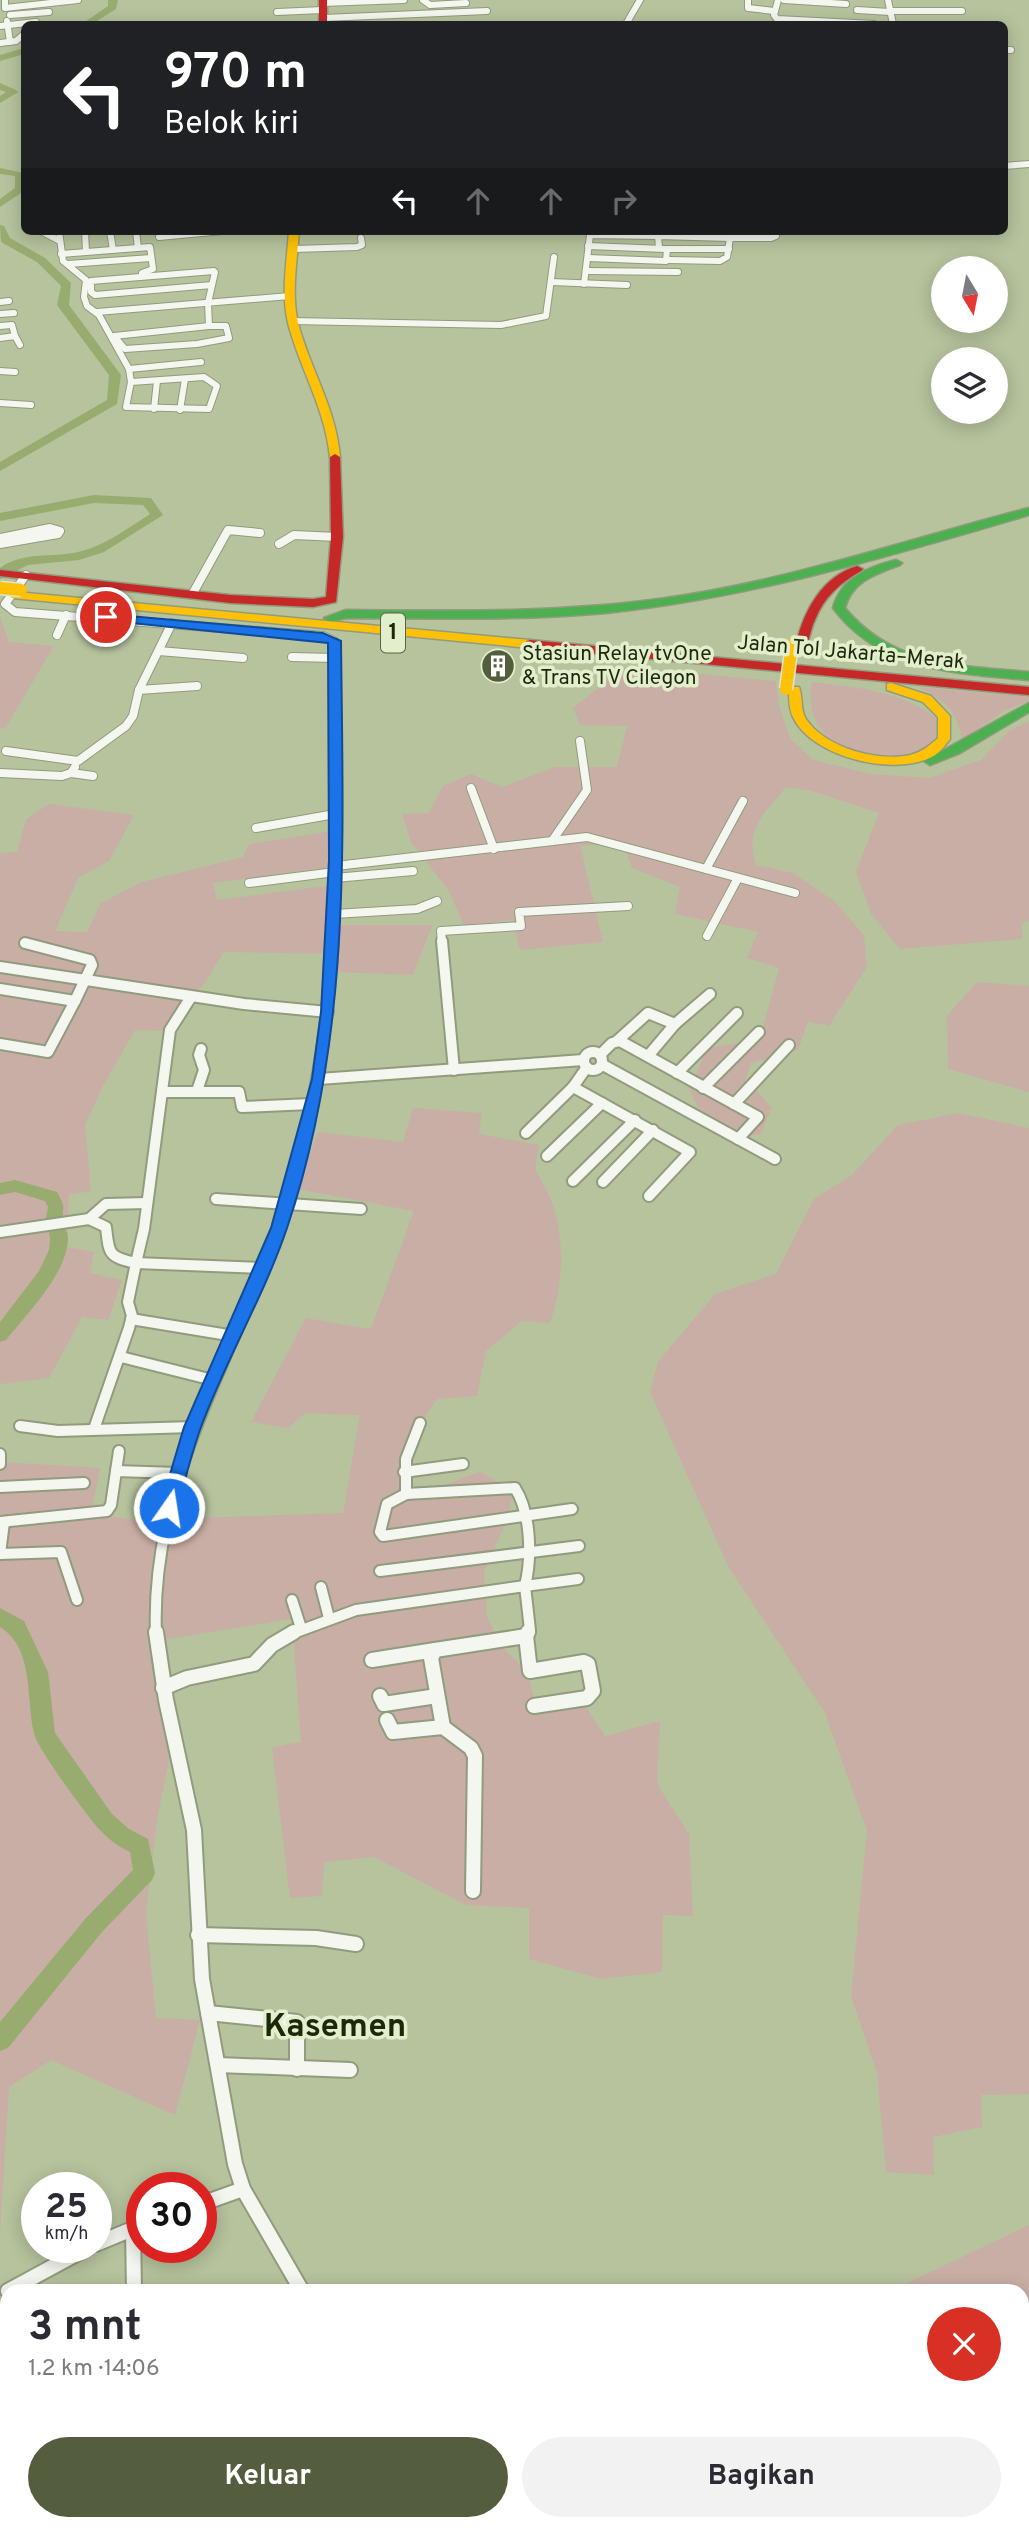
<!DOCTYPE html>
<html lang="id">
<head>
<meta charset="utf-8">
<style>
  :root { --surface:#fff; --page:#f2f2f3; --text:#2b2b33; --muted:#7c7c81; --accent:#545e3e }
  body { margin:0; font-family:Overpass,sans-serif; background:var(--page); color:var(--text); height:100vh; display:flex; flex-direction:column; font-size:26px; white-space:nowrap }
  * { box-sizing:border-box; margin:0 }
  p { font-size:23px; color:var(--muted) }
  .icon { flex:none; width:38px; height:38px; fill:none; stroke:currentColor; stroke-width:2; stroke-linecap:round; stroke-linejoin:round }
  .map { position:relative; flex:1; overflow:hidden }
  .drawer { position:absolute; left:0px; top:2284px; width:1029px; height:247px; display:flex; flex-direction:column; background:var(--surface); border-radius:21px 21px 0 0; box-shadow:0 4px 18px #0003 }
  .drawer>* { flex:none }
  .hud { position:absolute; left:21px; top:21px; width:987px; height:214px; border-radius:10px; box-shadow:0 4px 18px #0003; background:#202124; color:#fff; overflow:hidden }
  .needle { width:46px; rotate:170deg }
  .controls { position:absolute; left:931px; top:256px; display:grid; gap:14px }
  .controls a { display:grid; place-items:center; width:77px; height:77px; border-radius:50%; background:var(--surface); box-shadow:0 4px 18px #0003; font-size:35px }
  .speed { position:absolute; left:21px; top:2172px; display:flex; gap:14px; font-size:35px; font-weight:700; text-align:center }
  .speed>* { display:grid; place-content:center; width:91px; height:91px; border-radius:50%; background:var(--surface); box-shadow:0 4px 18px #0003; line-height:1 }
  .speed small { font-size:18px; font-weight:400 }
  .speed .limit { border:10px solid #d22; background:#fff; color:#111 }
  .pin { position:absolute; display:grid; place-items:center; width:60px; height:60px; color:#fff; margin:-30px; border:4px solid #fff; border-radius:50%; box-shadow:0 2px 7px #0007 }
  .me { position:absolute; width:77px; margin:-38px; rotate:13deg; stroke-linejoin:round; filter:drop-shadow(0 0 5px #0008) }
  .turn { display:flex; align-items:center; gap:24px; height:147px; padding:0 28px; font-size:32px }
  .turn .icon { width:91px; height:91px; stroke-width:2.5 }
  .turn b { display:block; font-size:49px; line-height:60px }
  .lanes { display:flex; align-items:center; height:66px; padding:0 28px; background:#0003; justify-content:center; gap:35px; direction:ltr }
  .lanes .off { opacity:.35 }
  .round { display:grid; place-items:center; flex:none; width:74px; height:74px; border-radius:37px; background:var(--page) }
  .headline { display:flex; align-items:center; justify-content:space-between; height:119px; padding:0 28px }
  h1 { font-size:42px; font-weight:700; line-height:52px }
  .cta { display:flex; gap:14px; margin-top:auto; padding:14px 28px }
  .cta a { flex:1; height:80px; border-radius:42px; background:var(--accent); color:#fff; font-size:28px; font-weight:700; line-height:80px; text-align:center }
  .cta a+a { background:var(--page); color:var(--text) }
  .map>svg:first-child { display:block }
</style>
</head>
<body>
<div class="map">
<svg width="1029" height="2530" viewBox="0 0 1029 2530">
  <rect width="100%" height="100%" fill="#b6c39d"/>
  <g fill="#c9aea5">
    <polygon points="0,616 9,642 54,646 6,727 0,729"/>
    <path d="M 625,667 L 776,681 L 779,706 L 790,738 L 813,760 L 871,774 L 929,778 L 981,760 L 1010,730 L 1029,722 L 1029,921 L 1022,923 L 1022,939 L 900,949 L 871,914 L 856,872 L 879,813 L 812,791 L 786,787 C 764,814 744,829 756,865 L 793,873 L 834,901 L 864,935 L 867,967 L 829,1026 L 808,1021 L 798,1050 L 751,1063 L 746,1079 L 772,1108 L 760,1135 C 718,1133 709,1131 690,1091 L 706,1049 L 760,1038 L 779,968 L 747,958 L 758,932 L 675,914 L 680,887 L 632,868 L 623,842 L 580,846 L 603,942 L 520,950 L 512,920 L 464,926 L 449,891 L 411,842 L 402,814 L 429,813 L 443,786 L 471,774 L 502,787 L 555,767 L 617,767 L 627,726 L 580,725 L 573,708 Z"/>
    <path d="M 812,682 C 861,688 902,691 943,722 L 941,742 C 891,770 798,757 812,682 Z"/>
    <path d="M 918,687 L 1029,697 L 1029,701 L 1003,711 L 962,741 C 957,709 947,702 918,687 Z"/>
    <polygon points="49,804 134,815 109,861 78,878 55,931 87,932 101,903 142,882 243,857 249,844 339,830 336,866 213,883 217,900 341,884 340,925 432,925 413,975 338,972 336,954 224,952 203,985 165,1031 135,1030 103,1086 85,1126 91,1191 69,1195 67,1247 94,1252 90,1273 122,1280 108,1320 82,1317 49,1378 0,1384 0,853 17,852 26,819"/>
    <polygon points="977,982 1029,986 1029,1092 948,1069 947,1016"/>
    <path d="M 413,1108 L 482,1113 L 479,1134 L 539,1145 L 535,1170 C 566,1214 567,1273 550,1323 L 522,1321 L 486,1351 L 477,1396 L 437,1399 L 412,1437 L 403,1500 L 480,1472 L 513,1490 L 508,1517 L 484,1572 L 487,1617 L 502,1647 L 527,1671 L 534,1698 L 580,1698 L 605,1736 L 660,1721 L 657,1784 L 689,1834 L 693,1916 L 663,1915 L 662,1972 L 601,1979 L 529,1959 L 529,1908 L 466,1905 L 374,1857 L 324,1862 L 322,1896 L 290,1898 L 272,1747 L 301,1742 L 292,1619 L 154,1641 L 171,1750 L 157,1820 L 146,1913 L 156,2018 L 200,2020 L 175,2115 L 51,2060 L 9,2087 L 0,2233 L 0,1462 L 100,1468 L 91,1514 L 136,1520 L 343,1513 L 360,1415 L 305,1413 L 288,1428 L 251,1422 L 306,1318 L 371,1329 L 414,1211 L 297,1189 L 318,1132 L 403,1142 Z"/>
    <polygon points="958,1113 1029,1128 1029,2094 981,2095 982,2127 933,2137 934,2175 886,2172 877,2073 851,1996 867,1831 824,1711 729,1568 650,1392 658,1362 715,1294 776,1274 814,1199 852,1175 898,1125"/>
    <polygon points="1029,2225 1029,2418 1027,2420 1022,2420 1022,2291 903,2291 901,2286"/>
  </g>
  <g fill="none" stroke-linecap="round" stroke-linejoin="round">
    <g fill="#99ac70" fill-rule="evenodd">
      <polygon points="108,0 118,0 116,9 92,24 82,24 108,6"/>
      <polygon points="24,48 24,54 0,61 0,55"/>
      <polygon points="0,83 16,90 18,92 0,103 0,96 6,92 0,90"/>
      <polygon points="0,168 24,173 24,191 0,207 0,199 15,188 15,176 0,174"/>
      <polygon points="0,225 4,226 10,238 45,258 71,283 69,305 121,375 117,404 0,471 0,462 107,400 109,375 57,305 61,286 37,262 1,242"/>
      <path d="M 94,495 L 151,498 L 163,515 L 104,552 L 79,560 L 28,565 L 0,579 L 0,568 C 23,551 52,558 78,552 C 105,546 128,528 150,514 L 143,505 L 94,503 L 0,521 L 0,513 Z"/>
      <path d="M 15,1180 L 57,1192 C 68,1211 61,1205 63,1222 C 64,1228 68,1232 68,1238 C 68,1272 27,1314 6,1340 L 0,1342 L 0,1322 L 39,1271 L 49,1250 L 50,1238 L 46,1218 L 48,1207 L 45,1201 L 15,1192 L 0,1195 L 0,1183 Z"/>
      <path d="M 0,1608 L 24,1621 L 48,1672 L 55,1733 L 112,1814 L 129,1829 L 148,1839 L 155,1873 L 152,1880 L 102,1932 L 8,2048 L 0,2051 L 0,2022 L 86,1918 L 133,1870 L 130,1852 C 118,1846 109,1840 100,1830 C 89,1819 38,1749 35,1736 C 25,1703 36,1649 0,1627 Z"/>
      <polygon points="0,2432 7,2435 7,2463 0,2460"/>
      <polygon points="8,2524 34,2524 32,2530 6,2530"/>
    </g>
    <g stroke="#919b7d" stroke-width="8">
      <g id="street-far3">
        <polyline points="5,0 5,8 78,0"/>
        <polyline points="423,0 430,5 466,3"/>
        <polyline points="748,0 748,8 774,11"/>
        <polyline points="778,0 774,15 777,19 874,24"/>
        <polyline points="784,0 846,4"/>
        <polyline points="888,0 893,24"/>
        <polyline points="323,3 404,0"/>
        <polyline points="857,10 890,12"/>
        <polyline points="889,11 962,11"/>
        <polyline points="277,12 323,10"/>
        <polyline points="10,15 49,12"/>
        <polyline points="324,18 487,11"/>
        <polyline points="7,21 10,42"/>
        <polyline points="626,24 640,0"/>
        <polyline points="0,26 36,22"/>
        <polyline points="0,43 16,41 24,34"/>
        <polyline points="1004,50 1011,50"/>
        <polyline points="1004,166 1029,164"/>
        <polyline points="41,231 58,240"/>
        <polyline points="59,231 63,261 86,280 84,297 87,306 99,315 129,369 131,382"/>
        <polyline points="85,231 86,252"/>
        <polyline points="110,231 113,250"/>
        <polyline points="136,231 138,248"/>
        <polyline points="159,237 223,231"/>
        <polyline points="588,246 665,249"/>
        <polyline points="659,248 658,236 730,238 730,231"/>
        <polyline points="294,249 357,247 362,245 361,238"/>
        <polyline points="61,254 150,247 153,269 142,273"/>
        <polyline points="588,258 666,261 667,249 729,249"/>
        <polyline points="668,260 720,261 727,257 730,238 771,238 776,236 775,231"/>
        <polyline points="68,264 151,258"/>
        <polyline points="587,271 678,272"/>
        <polyline points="551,282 627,285"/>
        <polyline points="584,284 590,235 658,236 658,231"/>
        <polyline points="0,302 9,301"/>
        <polyline points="97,312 290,296"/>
        <polyline points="0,314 14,313"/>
        <polyline points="292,321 501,325 546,316 554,257"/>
        <polyline points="0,326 12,325 15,336"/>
        <polyline points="209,326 208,303 215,272 214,271 91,281 91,292 95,295 212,285"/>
        <polygon points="209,326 226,326 229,338 197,344 125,349 114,336"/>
        <polyline points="0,338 15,336 20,345"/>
        <polyline points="129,369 201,362"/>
        <polyline points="0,371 15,372"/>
        <polygon points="204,377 217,386 209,409 126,407 131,382"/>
        <polyline points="0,403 31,405"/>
        <polyline points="154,409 157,381"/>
        <polyline points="180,410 185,379"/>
      </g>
    </g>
    <g stroke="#919b7d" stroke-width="10">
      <g id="street-far2">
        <polyline points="0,538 50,528 60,531 58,534 0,544"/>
        <polyline points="279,544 294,535 337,537"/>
        <polyline points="26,575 5,604 15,612 323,636 334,641 336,847 333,943"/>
        <polyline points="193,593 228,530 260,533"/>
        <polyline points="100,633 106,617"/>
        <polyline points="57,635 66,615"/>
        <polyline points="159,651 243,658"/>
        <polyline points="292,657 335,658"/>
        <polyline points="139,690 197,686"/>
        <polyline points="6,751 78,761 126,726 133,716 139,690 172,623"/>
        <polyline points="75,767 71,773 93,776"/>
        <polyline points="0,773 62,776 71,773"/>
        <polyline points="471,788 494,849"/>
        <polyline points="256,828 335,814"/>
        <polyline points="552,841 587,790 580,741"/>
        <polyline points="336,866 587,837 795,893"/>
        <polyline points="706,869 743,801"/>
        <polyline points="335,878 413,871"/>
        <polyline points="249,883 335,872"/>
        <polyline points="334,914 417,909 437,901"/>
        <polyline points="707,936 738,878"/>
        <polyline points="442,943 441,931 521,926 519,912 628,906"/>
      </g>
    </g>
    <g stroke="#919b7d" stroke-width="14">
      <g id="street-far1">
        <polyline points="442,941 454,1070"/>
        <polyline points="0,967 244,1004 328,1012"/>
        <polyline points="0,989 75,1001 92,965 90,960 25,943"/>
        <polyline points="191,997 170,1030 144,1229 136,1263 262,1268"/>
        <polyline points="675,1024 710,994"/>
        <polyline points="617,1041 648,1013 675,1024 648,1056"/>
        <polyline points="0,1044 48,1052 75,1001"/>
        <circle cx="593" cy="1061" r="9"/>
        <polyline points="600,1055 612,1043 620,1041 758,1117 738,1139"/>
        <polyline points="603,1065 775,1159"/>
        <polyline points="587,1067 573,1087 690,1152 649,1196"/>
        <polyline points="677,1073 737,1013"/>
        <polyline points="319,1079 583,1060"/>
        <polyline points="703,1088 759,1032"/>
        <polyline points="197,1091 204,1070 199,1055 201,1049"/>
        <polyline points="162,1092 239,1092 242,1107 311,1104"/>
        <polyline points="734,1104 789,1045"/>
        <polyline points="526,1133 573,1087"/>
        <polyline points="547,1156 602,1103"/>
        <polyline points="573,1181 635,1120"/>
        <polyline points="603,1182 653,1130"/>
        <polyline points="216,1199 361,1209"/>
        <path d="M 89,1219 L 106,1227 C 109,1254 108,1257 136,1263 L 128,1302 L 132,1316 L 129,1328 L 94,1429"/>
        <polyline points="0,1232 89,1219 106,1204 147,1203"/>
        <polyline points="131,1319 234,1336"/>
        <polyline points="121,1357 213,1380"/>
        <polyline points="20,1426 58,1431 193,1427"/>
        <polyline points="0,1454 0,1464"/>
        <polyline points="116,1471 119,1451"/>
        <polyline points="404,1472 463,1464"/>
        <polyline points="0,1487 84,1483"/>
        <polyline points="406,1494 387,1504 380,1532 383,1536 572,1509"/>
        <polyline points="0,1522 107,1511 111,1505 116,1471 177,1473"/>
        <polyline points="0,1554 61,1552 77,1600"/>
        <polyline points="0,1554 4,1522"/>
        <polyline points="380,1571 579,1546"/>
        <polyline points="321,1587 329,1618"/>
        <polyline points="292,1600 301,1628"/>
        <path d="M 156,1634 C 150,1487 228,1365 277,1232 C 311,1138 327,1041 333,941"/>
        <path d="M 291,1634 L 356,1610 L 525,1586 C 532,1557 531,1513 515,1488 L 406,1494 L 406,1459 L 420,1423"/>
        <polyline points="527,1634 530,1630 525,1586 578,1579"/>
      </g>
    </g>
    <g stroke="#919b7d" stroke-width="18">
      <g id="street">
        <polyline points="156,1632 166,1700 194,1830 202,1979 235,2164 243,2189 302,2291"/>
        <polyline points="526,1636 530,1671 584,1662 588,1664 593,1691 587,1698 534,1706"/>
        <polyline points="372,1660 435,1650"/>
        <polyline points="163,1688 187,1678 254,1664 272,1645 294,1632"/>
        <polyline points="380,1696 384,1704 437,1696"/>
        <polyline points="387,1720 393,1732 443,1727"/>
        <polyline points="473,1891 475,1756 471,1748 443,1727 431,1658 435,1650 526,1636 528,1632"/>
        <polyline points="198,1935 316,1938 356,1944"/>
        <polyline points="208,2013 297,2022 297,2069"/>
        <polyline points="218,2065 350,2070"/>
        <polyline points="201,2204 243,2189"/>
        <polyline points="133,2228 134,2291"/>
        <polyline points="96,2244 142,2225"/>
        <polyline points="8,2291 89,2247"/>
        <polyline points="409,2524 412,2530"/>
        <polyline points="116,2530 117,2524"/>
      </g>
    </g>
    <g stroke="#919b7d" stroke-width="3">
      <g id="fast">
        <path d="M 1029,508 L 1029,515 C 890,556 751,598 606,613 C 520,621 432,618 346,618 L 330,622 L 324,618 L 346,610 C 450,611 555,613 659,599 C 786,582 905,540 1029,508 Z"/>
        <path d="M 896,560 L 902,563 L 900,565 C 876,574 852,581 845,608 C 893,666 959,666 1029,672 L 1029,680 C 956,673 881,672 833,608 C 841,578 868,567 896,560 Z"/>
        <polygon points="1029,703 1029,712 960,753 930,765 924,761"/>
      </g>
    </g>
    <g stroke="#919b7d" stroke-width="3">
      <g id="slow">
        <path d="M 289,231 L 299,231 C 297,261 291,294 298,323 C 310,369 336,408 340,457 L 335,460 L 330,457 C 325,408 300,369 288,323 C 281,294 287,260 289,231 Z"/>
        <polygon points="16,592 530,640 536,644 530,648 12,598 10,596"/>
        <path d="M 891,683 L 931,696 L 950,716 L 950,739 C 946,744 941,751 935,755 C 898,778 812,758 793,717 C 789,709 789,699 789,690 L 791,687 L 799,687 C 803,697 800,710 806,719 C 826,748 877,762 910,755 C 922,752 929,746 938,738 L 938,717 L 923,702 L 887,690 L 887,684 Z"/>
      </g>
    </g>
    <g stroke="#919b7d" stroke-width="3">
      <g id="jam">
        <rect x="319" y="0" width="8" height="24"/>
        <polygon points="335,454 340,457 343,537 336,602 313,607 230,603 0,576 0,570 230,595 313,599 326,597 331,537 330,457"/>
        <path d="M 857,566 L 863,569 L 861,571 C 840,583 824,597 815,620 C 811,628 810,638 806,647 L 798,647 L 796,644 C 804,610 822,577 857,566 Z"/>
        <polygon points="530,640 1029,687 1029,695 526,647 526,641"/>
      </g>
    </g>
    <use href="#street-far3" stroke="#f4f6f0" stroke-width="6"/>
    <use href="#street-far2" stroke="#f4f6f0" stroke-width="8"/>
    <use href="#street-far1" stroke="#f4f6f0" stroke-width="10"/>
    <use href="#street" stroke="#f4f6f0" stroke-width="14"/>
    <use href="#fast" fill="#4caf50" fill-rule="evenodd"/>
    <use href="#slow" fill="#ffc107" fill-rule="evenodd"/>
    <use href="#jam" fill="#c62828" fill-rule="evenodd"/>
    <g stroke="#dee4d3" stroke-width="15" stroke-linecap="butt">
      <g id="slow-bridge">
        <polyline points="0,588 21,590"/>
        <polyline points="786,689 792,644"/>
      </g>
    </g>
    <use href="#slow-bridge" stroke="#ffc107" stroke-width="12"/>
  </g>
  <path fill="#1a73e8" stroke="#114b97" stroke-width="2" d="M 106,614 L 323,633 L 341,641 C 343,841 352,1036 287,1228 C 264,1296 226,1359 201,1427 C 191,1454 185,1482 177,1508 L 169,1516 L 160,1508 L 184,1427 L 271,1228 L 312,1079 L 321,1012 L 329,860 L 328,643 L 102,620 L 100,617 Z"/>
  <defs>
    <g id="building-disc" transform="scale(1.75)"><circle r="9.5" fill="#545e3e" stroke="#e2efcc"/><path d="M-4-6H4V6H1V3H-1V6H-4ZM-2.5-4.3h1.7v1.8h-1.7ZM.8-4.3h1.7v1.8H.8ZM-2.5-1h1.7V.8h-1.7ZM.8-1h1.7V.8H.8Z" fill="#fff"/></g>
  </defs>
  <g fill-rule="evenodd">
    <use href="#building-disc" x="498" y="666"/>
  </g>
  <g text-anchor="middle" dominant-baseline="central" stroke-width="7" stroke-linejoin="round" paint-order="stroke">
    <g font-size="21" fill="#1f270b" stroke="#e2efcc">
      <text transform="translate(851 653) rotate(5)">Jalan Tol Jakarta–Merak</text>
    </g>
    <g font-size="21" fill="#1f270b" stroke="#e2efcc" text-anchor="start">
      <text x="522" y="654">Stasiun Relay tvOne<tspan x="522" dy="24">&amp; Trans TV Cilegon</tspan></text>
    </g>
    <rect fill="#e2efcc" stroke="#5a6345" stroke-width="2" x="381" y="613.5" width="24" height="39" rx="5"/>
    <g font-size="23" font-weight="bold" fill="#1f270b">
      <text x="393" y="633">1</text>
    </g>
    <g font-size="33" font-weight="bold" fill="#1f270b" stroke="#e2efcc">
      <text x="335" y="2028">Kasemen</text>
    </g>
  </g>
</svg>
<div class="controls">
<a><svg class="needle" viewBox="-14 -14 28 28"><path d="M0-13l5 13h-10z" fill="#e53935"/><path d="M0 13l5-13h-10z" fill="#7c7c81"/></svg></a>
<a><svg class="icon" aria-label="layers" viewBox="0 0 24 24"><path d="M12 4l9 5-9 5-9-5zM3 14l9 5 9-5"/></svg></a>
</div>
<div class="speed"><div>25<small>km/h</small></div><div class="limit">30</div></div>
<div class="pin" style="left:106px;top:617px;background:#d93025"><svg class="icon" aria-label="arrive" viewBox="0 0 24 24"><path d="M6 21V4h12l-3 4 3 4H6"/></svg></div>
<svg class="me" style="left:169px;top:1508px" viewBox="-20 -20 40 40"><circle r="17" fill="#1a73e8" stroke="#fff" stroke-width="3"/><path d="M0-11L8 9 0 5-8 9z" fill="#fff"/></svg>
<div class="hud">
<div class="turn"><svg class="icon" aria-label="left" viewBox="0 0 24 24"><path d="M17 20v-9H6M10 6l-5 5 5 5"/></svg><div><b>970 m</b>Belok kiri</div></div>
<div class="lanes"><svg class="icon" aria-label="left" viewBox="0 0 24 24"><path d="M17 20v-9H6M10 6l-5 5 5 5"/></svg><svg class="icon off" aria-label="ahead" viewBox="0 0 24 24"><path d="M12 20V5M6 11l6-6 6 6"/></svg><svg class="icon off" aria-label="ahead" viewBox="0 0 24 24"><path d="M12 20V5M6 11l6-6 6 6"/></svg><svg class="icon off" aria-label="right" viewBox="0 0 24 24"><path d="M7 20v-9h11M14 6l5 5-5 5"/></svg></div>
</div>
<section class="drawer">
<div class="headline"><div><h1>3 mnt</h1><p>1.2 km · 14:06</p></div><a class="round" style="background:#d93025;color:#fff"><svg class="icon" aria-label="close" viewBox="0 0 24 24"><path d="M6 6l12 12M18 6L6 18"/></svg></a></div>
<div class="cta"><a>Keluar</a><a>Bagikan</a></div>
</section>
</div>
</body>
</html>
